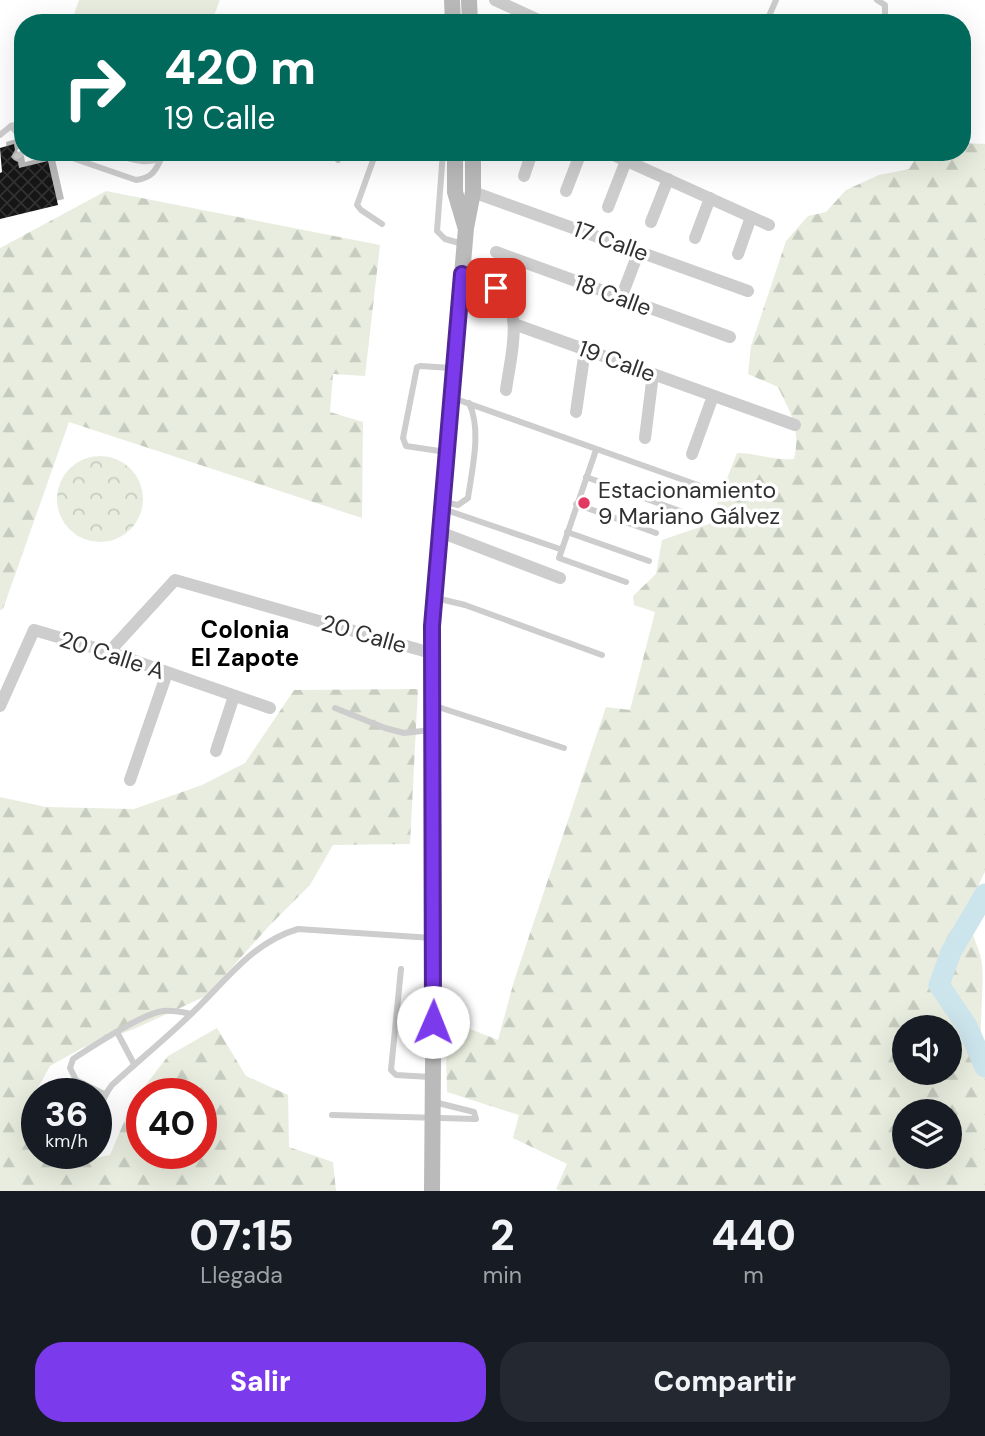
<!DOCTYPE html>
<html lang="es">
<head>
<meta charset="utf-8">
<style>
  :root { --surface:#171b24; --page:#242831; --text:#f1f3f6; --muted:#9ea1a6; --accent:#7c3aed }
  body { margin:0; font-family:"DM Sans",sans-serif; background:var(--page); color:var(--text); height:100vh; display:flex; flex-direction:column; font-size:26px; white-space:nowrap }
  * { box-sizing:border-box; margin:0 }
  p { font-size:23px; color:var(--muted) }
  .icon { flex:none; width:38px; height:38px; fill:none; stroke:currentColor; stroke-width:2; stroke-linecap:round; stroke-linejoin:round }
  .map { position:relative; height:1191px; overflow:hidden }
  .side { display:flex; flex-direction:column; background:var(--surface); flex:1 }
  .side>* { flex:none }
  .banner { position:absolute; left:14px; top:14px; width:957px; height:147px; border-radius:28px; box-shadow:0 7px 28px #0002; background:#00695c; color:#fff; overflow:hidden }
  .controls { position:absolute; left:892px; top:1015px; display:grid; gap:14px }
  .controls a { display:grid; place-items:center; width:70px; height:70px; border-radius:50%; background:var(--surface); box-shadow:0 7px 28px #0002; font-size:35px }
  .speed { position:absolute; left:21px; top:1078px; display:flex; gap:14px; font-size:35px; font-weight:700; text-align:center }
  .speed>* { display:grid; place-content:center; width:91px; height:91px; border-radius:50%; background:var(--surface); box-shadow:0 7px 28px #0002; line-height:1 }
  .speed small { font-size:18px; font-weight:400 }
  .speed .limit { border:10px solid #d22; background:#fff; color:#111 }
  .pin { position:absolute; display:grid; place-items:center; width:60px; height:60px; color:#fff; margin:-30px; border-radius:14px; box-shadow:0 4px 10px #0006 }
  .me { position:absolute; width:77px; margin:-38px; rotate:1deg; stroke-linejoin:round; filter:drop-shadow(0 0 5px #0008) }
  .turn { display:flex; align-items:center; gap:24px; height:147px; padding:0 35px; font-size:32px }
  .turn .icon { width:91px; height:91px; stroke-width:2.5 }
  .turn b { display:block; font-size:49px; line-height:60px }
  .eta { display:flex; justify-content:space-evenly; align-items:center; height:119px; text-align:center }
  .eta b { font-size:42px; font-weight:800; line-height:49px }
  .action { display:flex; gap:14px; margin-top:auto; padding:14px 35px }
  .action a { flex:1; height:80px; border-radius:28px; background:var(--accent); color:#fff; font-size:28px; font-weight:800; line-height:80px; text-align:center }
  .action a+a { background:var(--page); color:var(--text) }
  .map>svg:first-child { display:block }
</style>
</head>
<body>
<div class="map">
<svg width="985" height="1191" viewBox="0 0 985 1191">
  <defs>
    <pattern id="forest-firs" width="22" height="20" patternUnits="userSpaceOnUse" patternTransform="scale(1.75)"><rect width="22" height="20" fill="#e8eddf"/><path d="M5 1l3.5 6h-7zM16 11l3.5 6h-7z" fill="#c7ccc0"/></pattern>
    <pattern id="park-crowns" width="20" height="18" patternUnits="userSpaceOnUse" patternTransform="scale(1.75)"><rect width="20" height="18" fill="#e8eddf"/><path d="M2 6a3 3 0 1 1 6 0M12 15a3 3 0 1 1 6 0" fill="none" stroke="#c7ccc0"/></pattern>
    <pattern id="building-cross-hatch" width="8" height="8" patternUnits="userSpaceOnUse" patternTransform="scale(1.75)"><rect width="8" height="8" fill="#171717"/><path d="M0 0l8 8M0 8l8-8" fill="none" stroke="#303030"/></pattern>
    <filter id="shadow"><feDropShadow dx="6" dy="-6" stdDeviation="0" flood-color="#0004"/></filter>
  </defs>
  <rect width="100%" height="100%" fill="#fff"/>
  <polygon fill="#e8eddf" points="79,0 220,0 211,23 71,23"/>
  <g fill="url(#forest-firs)" fill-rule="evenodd">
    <path d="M 963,143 L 985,144 L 985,872 C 977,887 972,901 971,918 C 969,935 981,948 982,965 C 985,991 976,1041 985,1061 L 985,1191 L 561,1191 L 556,1189 L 567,1164 L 513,1138 L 519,1115 L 447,1092 L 445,1019 L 498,1040 L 514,981 L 606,707 L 630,710 L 655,612 L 634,605 L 633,596 L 656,574 L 662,540 L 709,524 L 737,453 C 757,453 774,461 794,459 C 801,428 791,414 778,387 L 748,374 L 751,346 L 786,241 L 808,216 L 826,212 L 846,190 L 879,175 L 909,169 L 920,152 L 962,152 ZM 905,1027 L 950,1027 L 950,1073 L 905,1073 ZM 905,1111 L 950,1111 L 950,1157 L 905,1157 Z"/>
    <polygon points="106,191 380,245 365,376 333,374 330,412 363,422 362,518 69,422 3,609 0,610 0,248"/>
    <path d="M 418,689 L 410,844 L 333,845 L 310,885 L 270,925 L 206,996 L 134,1029 L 82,1048 L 50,1066 L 29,1104 L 37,1140 L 37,1153 L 50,1153 L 62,1165 L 110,1155 L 132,1103 L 168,1056 L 217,1028 L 246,1076 L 288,1095 L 289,1147 L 333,1162 L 336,1191 L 0,1191 L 0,797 L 46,807 L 134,809 L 202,785 L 245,763 L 294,690 ZM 142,1094 L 201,1094 L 201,1153 L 142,1153 Z"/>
  </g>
  <circle fill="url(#park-crowns)" cx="100" cy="499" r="43"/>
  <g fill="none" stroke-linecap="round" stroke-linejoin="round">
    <polyline stroke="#cce4ec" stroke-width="21" points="985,894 951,952 939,985 967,1026 985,1067"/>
  </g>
  <polygon fill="url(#building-cross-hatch)" filter="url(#shadow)" points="14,144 15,150 11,157 14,160 18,162 19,168 48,161 58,205 0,219 0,173 2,172 0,148"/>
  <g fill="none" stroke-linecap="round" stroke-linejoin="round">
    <g stroke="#cdcdcd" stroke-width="6">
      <polyline points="877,0 885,5 885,23"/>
      <polyline points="766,23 776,0"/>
      <polyline points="11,126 23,139"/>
      <polyline points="0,135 11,126 23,123"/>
      <path d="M 55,152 L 136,180 C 151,178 155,172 161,159"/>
      <path d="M 110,152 C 132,161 152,167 173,152"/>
      <polyline points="376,152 357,205 361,210 382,224"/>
      <polyline points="443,152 437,231 445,239 463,244"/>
      <polyline points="17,156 24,152"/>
      <polyline points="338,160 343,152"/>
      <polyline points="453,398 709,489"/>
      <polyline points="596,450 559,558 626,582"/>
      <polyline points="446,452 406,446 403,438 417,367 420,366 452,368"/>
      <polyline points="586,477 691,515"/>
      <path d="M 444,502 L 458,505 L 468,498 C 472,469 482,430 469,403"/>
      <polyline points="576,504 656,533"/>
      <polyline points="443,509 560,549"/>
      <polyline points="567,532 649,561"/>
      <polyline points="436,598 465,605 602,655"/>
      <polyline points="435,706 564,748"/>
      <polyline points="335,708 385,728 404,733 431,730"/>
      <polyline points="401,969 391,1070 396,1075 430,1077"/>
      <polyline points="117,1032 134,1064"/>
      <path d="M 104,1094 L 76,1080 L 70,1068 L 73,1059 C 93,1046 141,1014 163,1011 C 173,1010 182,1012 191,1014"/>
      <polyline points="332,1115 476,1119 474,1112 434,1102"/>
      <path d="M 97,1144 C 98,1123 98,1102 112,1085 C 137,1062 164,1040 189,1016 C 224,984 250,943 298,929 L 432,938"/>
    </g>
    <g stroke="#cdcdcd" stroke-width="12">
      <polyline points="495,0 545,23"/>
      <polyline points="607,152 769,225"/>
      <polyline points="524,176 532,152"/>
      <polyline points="566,191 581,152"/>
      <polyline points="473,192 748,291"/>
      <polyline points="608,207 626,161"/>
      <polyline points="651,222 668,179"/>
      <polyline points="695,238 710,198"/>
      <polyline points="496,252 730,337"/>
      <polyline points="738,254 751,217"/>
      <path d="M 462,274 C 472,277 484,280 493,286 C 527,308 510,357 506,390"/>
      <polyline points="621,298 639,251"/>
      <polyline points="514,324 795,425"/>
      <polyline points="576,412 585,350"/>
      <polyline points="645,438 653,374"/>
      <polyline points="692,454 713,396"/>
      <polyline points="440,532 560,578"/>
      <polyline points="109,652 175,580 431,653"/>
      <polyline points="0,706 34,630 109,652 270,708"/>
      <polyline points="216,751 234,696"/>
      <polyline points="130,780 167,673"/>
    </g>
    <g stroke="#bababa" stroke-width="16">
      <polyline points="452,0 453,23"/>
      <polyline points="469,0 470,23"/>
      <polyline points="455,152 455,192 465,226"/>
      <polyline points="432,1191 434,938 432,626 466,228 473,192 473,152"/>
    </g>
  </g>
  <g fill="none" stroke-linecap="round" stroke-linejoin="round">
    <g stroke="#51269a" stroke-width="18">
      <polyline id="route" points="433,1022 432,626 462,274 496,288"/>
    </g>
    <use href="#route" stroke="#7c3aed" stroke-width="12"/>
  </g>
  <circle fill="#e13961" stroke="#fff" stroke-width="2.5" cx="584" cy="503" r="7"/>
  <g text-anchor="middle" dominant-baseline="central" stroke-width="7" stroke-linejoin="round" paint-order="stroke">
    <g font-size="23" fill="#303030" stroke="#fff">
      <text transform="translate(611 241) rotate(20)">17 Calle</text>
      <text transform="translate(613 295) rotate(20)">18 Calle</text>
      <text transform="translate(617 361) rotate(20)">19 Calle</text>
      <text transform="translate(364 634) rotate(16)">20 Calle</text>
      <text transform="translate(112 655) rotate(18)">20 Calle A</text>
    </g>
    <g font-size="23" fill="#303030" stroke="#fff" text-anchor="start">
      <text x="598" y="490">Estacionamiento<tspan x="598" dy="26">9 Mariano Gálvez</tspan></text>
    </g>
    <g font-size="24" font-weight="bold" fill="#000" stroke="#fff">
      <text x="245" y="629">Colonia<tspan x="245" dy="28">El Zapote</tspan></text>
    </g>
  </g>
</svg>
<div class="controls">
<a><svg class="icon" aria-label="sound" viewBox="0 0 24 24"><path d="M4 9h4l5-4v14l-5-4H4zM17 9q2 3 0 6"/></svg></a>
<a><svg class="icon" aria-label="layers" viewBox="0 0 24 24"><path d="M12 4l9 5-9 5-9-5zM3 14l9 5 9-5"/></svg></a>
</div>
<div class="speed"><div>36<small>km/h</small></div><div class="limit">40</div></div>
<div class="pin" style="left:496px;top:288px;background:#d93025"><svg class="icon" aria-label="arrive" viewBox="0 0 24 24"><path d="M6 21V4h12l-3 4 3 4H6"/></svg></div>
<svg class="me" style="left:433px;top:1022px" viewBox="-20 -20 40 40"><circle r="19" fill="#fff"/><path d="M0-13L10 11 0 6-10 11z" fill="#7c3aed"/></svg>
<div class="banner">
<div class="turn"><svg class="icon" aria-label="right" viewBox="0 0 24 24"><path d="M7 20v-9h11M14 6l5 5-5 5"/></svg><div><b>420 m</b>19 Calle</div></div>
</div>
</div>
<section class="side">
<div class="eta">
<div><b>07:15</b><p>Llegada</p></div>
<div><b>2</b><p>min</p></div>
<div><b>440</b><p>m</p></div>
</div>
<div class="action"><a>Salir</a><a>Compartir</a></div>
</section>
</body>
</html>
